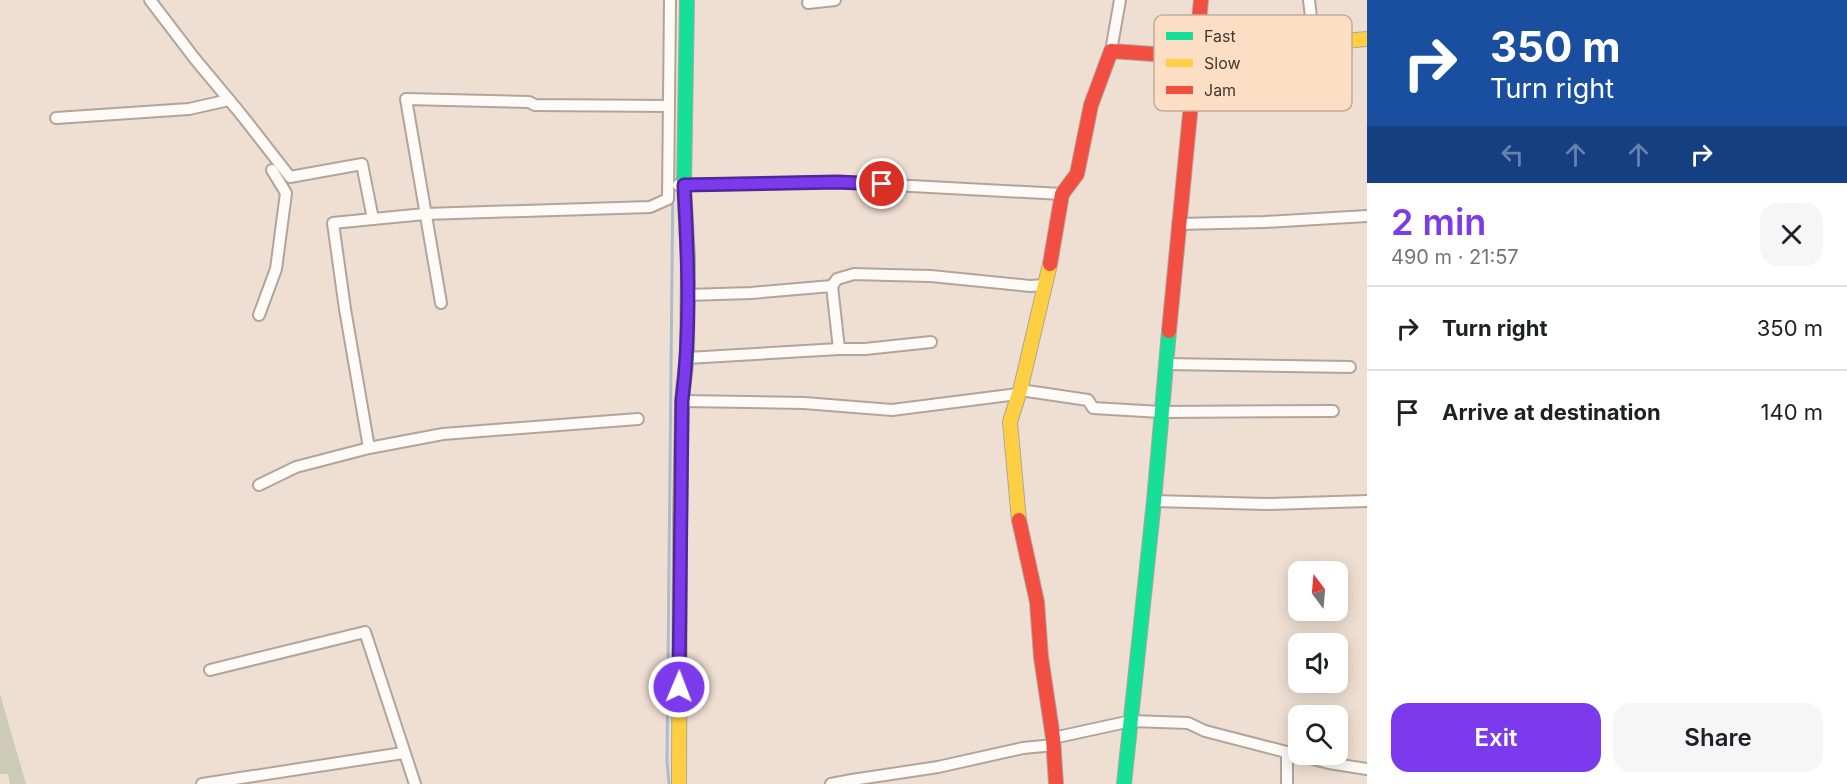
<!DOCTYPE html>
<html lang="en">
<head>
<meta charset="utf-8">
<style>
  :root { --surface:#fff; --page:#f6f6f6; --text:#202124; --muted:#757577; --line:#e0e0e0; --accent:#7c3aed }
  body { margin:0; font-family:Inter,sans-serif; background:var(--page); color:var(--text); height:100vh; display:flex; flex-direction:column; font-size:22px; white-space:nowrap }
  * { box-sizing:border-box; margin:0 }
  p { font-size:20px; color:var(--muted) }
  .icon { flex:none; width:33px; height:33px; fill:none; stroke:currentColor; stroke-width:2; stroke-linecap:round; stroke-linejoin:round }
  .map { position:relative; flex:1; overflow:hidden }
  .drawer { display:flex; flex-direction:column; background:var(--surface); width:480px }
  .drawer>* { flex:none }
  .hud { background:#1a4fa0; color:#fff; overflow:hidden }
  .needle { width:39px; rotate:344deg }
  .tools { position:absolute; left:1288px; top:561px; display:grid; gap:12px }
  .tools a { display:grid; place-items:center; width:60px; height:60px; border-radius:12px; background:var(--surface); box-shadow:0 3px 15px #0003; font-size:30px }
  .pin { position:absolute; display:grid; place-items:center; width:51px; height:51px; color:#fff; margin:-26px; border:3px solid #fff; border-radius:50%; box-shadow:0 2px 6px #0007 }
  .me { position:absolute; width:66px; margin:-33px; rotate:1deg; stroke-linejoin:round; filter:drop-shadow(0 0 4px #0008) }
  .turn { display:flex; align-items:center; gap:21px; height:126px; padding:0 24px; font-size:27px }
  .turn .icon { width:78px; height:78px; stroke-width:2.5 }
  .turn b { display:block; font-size:42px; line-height:51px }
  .lanes { display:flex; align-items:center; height:57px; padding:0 24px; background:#0003; justify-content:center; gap:30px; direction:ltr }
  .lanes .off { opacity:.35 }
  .round { display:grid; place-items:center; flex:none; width:63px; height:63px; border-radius:18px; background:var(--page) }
  .head { display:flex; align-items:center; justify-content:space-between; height:102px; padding:0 24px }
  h1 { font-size:36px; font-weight:600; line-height:45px; color:var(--accent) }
  .action { display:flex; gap:12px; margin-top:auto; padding:12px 24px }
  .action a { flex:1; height:69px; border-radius:18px; background:var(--accent); color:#fff; font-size:24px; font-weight:600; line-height:69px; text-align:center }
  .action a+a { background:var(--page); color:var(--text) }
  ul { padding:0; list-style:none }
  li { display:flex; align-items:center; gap:18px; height:84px; padding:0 24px; border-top:2px solid var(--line) }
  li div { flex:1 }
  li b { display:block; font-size:22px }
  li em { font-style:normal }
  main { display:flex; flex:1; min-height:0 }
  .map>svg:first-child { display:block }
</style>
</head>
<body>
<main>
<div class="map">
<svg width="1367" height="784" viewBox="0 0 1367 784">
  <rect width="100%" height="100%" fill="#efdfd2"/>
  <polygon fill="#cccbb6" points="0,694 26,784 10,784 8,774 0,774"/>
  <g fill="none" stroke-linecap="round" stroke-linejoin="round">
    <polyline stroke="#aabdca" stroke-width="3" points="669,784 667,761 674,77"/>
    <g stroke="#b1a59a" stroke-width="14">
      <g id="street">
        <polyline points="150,0 195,59 240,113 290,177 362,164 373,219 425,214 650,207 668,199 670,0"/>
        <polyline points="1309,0 1314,43"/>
        <polyline points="808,3 835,0"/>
        <polyline points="1111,51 1120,0"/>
        <polyline points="56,118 189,109 229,100"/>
        <polyline points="678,185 837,182 1062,194"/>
        <polyline points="1178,224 1265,222 1367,216"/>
        <polyline points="687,295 751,293 832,286"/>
        <polyline points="441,303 406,99 529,102 535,105 669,106"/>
        <polyline points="259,315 276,269 286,193 272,170"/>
        <polyline points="931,342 865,349 839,349 832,286 837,279 854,274 889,275 931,276 1030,286 1046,285"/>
        <polyline points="687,358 839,349"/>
        <polyline points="1166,364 1350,367"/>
        <polyline points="1021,387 1027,391 1088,400 1093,408 1161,412 1333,411"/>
        <polyline points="682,401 804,403 892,410 1018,394"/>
        <polyline points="369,448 345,309 333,223 373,219"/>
        <polyline points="259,485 296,467 369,448 443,434 638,419"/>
        <polyline points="1154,501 1266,504 1367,501"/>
        <polyline points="210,670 365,632 415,784"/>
        <polyline points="1053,738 1131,721 1188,723 1205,731 1329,763 1367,769"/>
        <polyline points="202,784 403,753"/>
        <polyline points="831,784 852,780"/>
        <polyline points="852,784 852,780 938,767 1023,748 1054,745"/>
        <polyline points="1287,784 1287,752"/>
      </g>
    </g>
    <g stroke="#b1a59a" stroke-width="16">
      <g id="fast">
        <polyline points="684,380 687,358 688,259 684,185 687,0"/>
        <polyline points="1124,784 1154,501 1169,331"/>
      </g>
    </g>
    <g stroke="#b1a59a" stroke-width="16">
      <g id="slow">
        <polyline points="1289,46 1367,39"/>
        <polyline points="1019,520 1010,422 1021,387 1050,264"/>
        <polyline points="679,784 680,523 682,401 684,380"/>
      </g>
    </g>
    <g stroke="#b1a59a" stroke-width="16">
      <g id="jam">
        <polyline points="1050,264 1062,194 1077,174 1091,105 1111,51 1196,57 1289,46"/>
        <polyline points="1169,331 1201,0"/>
        <polyline points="1019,520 1037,602 1041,657 1053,738 1056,784"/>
      </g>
    </g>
    <use href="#street" stroke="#fdfaf8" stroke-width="10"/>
    <use href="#fast" stroke="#16e098" stroke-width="14"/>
    <use href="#slow" stroke="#ffcf43" stroke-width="14"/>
    <use href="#jam" stroke="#f24e42" stroke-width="14"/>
  </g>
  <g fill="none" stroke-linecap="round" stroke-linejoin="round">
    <g stroke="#51269a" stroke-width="15">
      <path id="route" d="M 679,687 L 682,401 C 691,330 688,257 684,185 L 837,182 L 882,184"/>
    </g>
    <use href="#route" stroke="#7c3aed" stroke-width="10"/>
  </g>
  <rect x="1154" y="15" width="198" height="96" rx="9" fill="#fcdec5" stroke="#c4ac97" stroke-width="1.5"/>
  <rect x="1166" y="32" width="27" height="8" fill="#16e098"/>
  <rect x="1166" y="59" width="27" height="8" fill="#ffcf43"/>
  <rect x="1166" y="86" width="27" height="8" fill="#f24e42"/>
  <g font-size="16" fill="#42372d">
    <text x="1204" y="42">Fast</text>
    <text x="1204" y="69">Slow</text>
    <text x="1204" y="96">Jam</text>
  </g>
</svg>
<div class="tools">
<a><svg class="needle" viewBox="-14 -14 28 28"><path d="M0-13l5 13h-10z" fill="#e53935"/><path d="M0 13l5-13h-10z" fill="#757577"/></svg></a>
<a><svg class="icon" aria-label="sound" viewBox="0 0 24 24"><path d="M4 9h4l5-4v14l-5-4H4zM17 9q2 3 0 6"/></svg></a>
<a><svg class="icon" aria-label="search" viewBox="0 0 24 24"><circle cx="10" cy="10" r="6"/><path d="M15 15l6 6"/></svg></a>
</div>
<div class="pin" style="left:882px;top:184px;background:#d93025"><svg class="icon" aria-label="arrive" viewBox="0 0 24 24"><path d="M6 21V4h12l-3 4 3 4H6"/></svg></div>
<svg class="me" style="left:679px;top:687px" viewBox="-20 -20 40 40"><circle r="17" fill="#7c3aed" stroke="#fff" stroke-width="3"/><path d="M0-11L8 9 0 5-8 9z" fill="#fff"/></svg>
</div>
<section class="drawer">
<div class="hud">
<div class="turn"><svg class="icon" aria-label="right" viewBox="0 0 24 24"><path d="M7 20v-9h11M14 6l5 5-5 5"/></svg><div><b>350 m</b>Turn right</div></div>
<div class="lanes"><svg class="icon off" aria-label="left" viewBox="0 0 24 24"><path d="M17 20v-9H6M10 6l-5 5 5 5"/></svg><svg class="icon off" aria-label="ahead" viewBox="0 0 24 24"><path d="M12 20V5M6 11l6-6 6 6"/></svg><svg class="icon off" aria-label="ahead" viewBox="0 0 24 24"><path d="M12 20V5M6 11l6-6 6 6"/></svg><svg class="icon" aria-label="right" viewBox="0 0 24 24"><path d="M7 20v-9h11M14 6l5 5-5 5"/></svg></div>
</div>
<div class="head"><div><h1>2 min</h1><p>490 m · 21:57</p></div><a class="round"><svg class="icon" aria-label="close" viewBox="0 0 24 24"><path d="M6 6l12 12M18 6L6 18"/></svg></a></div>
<ul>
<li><svg class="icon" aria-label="right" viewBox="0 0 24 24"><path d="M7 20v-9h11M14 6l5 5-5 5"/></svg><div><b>Turn right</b></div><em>350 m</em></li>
<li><svg class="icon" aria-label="arrive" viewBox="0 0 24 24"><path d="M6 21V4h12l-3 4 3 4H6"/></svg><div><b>Arrive at destination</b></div><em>140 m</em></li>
</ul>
<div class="action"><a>Exit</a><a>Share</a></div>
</section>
</main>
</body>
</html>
